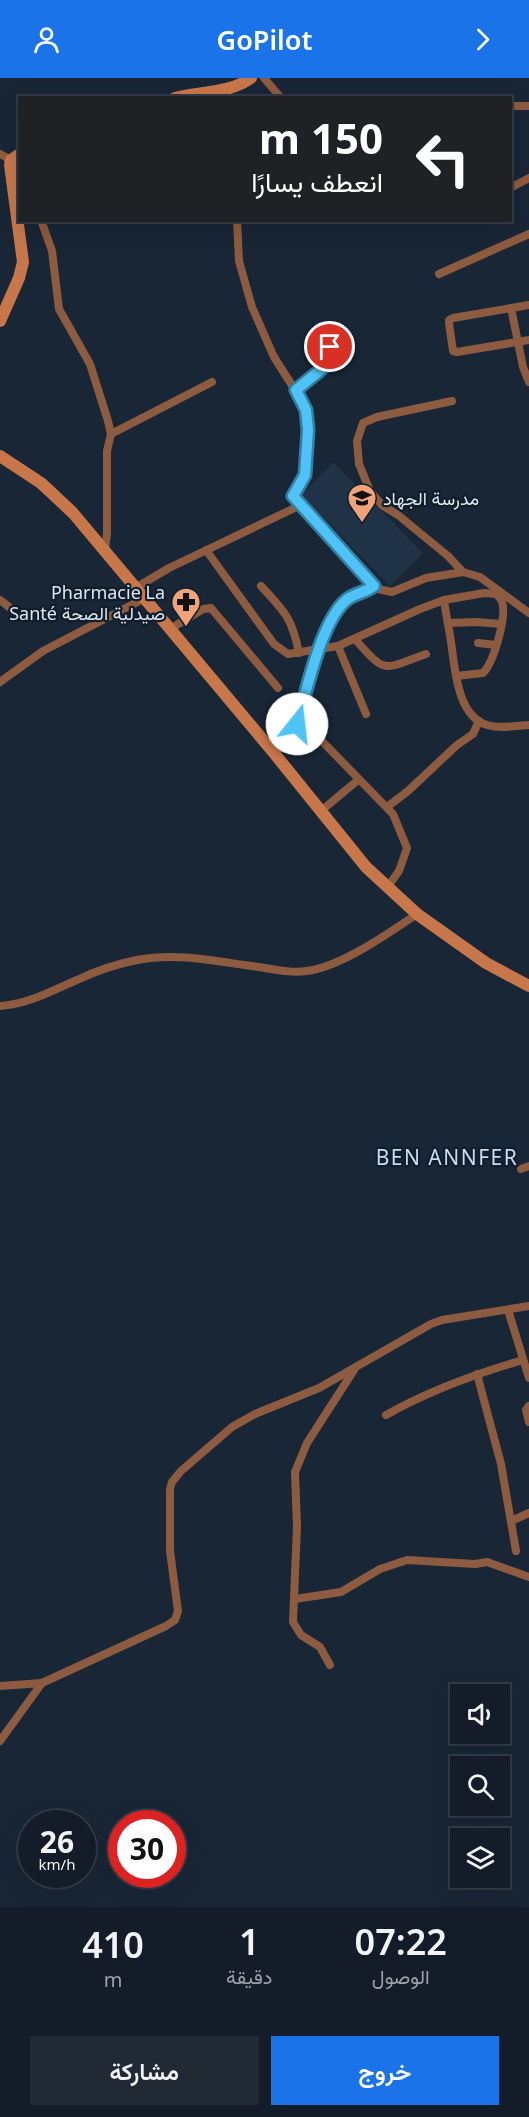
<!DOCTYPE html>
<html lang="ar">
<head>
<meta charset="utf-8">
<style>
  :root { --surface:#131c28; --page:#202934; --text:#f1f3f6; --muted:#9da1a8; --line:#323a45; --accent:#1a73e8 }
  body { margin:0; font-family:"Noto Sans",Vazirmatn,sans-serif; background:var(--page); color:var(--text); direction:rtl; height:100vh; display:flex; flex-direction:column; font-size:22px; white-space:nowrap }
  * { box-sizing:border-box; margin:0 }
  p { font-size:20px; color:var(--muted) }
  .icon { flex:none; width:33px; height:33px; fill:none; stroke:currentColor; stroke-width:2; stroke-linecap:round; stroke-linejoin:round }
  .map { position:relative; height:1829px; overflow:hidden; direction:ltr }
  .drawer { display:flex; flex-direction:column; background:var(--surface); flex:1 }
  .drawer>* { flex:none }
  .hud { position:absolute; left:18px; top:18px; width:494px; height:126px; border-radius:0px; box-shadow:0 6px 24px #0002,0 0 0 2px var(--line); direction:rtl; background:#202124; color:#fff; overflow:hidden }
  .controls { position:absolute; left:450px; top:1606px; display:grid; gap:12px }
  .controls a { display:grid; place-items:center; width:60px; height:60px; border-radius:0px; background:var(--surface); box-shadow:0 6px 24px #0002,0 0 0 2px var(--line); font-size:30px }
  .speed { position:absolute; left:18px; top:1732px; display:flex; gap:12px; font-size:30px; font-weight:700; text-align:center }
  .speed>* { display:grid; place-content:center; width:78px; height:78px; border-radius:50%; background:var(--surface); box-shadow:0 6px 24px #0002,0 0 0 2px var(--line); line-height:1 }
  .speed small { font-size:15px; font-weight:400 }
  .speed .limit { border:9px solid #d22; background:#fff; color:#111 }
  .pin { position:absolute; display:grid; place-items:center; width:51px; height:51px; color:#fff; margin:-26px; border:3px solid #fff; border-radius:50%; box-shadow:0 2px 6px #0007 }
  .me { position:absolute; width:66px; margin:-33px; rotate:16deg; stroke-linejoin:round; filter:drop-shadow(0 0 4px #0008) }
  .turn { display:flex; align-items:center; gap:21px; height:126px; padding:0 30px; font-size:27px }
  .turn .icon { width:78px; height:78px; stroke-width:2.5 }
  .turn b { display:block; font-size:42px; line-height:51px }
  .eta { display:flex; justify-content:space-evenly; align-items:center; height:102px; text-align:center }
  .eta b { font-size:36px; font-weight:600; line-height:42px }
  .button { display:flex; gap:12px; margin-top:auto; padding:12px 30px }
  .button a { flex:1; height:69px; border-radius:0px; background:var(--accent); color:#fff; font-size:24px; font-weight:600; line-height:69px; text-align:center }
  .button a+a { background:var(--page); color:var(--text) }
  header { display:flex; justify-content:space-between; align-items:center; height:78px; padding:0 30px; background:var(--accent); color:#fff; font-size:27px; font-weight:600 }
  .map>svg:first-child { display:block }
</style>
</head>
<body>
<header><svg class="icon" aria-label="forward" viewBox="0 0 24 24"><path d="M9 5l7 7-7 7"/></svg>GoPilot<svg class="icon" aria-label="person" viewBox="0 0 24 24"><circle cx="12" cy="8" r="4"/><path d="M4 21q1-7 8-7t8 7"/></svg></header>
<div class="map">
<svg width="529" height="1829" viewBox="0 0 529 1829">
  <rect width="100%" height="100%" fill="#192636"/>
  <polygon fill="#203246" points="333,384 423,475 390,508 301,417"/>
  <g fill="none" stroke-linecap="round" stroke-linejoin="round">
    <g stroke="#8d5b3f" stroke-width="8">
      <polyline points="264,0 281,20"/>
      <polyline points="510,28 529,28"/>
      <polyline points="0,76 11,82"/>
      <polyline points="510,110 529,100"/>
      <polyline points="41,142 52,173 59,231 90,286 108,343 111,356 107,373 107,455 105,472"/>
      <polyline points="237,142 239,183 252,229 274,279 295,312 306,332 308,353 305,397 294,415 295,421 317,442 378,511 392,514 426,500 463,494 480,499 529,535"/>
      <polyline points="439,196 529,156"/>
      <polyline points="529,227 453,240 449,242 449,245 453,273 457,274 529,262"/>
      <polyline points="511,230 523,289 529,304"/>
      <polyline points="295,312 323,290 337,250"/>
      <polyline points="452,323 377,339 363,345 357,363 359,386 370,413 382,427 398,437 448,478 463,494"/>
      <polyline points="111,356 212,304"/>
      <path d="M 206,472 L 274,566 L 288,576 L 338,568 L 420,531 L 444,522 L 484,515 L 496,516 C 499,519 501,520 502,524 C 507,538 494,584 483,595 L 456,598"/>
      <path d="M 261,508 C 285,534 292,540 299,575"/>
      <polyline points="137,509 169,490 301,427"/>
      <polyline points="0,522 9,529"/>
      <path d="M 444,522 C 446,537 449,550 451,564 C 455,590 457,638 487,647 C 500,651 515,648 529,647"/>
      <polyline points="448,545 476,544 501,546"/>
      <polyline points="170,551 203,531 211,530 278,610"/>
      <path d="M 355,561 C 387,598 383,591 426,576"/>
      <polyline points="478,565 496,567"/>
      <polyline points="338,568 366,636"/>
      <polyline points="0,604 43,573 145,520"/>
      <path d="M 295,659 C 300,628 323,537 349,520 C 357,515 366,513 374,508"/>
      <path d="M 274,675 C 286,665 298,652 315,656 L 393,736 L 407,770 L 399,793 L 387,810"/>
      <polyline points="387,729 408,713 457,667 473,656 479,643"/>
      <polyline points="321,733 358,702"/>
      <path d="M 0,928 C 29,926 51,913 77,902 C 96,893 116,886 137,882 C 178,874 219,884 259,889 C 277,892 295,896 313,892 C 346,885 389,855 417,836"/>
      <polyline points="521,1091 529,1088"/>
      <polyline points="508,1232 529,1300"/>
      <polyline points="477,1296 501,1386 516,1473"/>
      <polyline points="529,1328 526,1332 529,1344"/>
      <path d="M 386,1337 C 430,1312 475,1296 523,1282"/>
      <polyline points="511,1443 529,1435"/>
      <polyline points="295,1521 341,1514 380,1491 407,1482 475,1486 487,1484 529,1499"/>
      <polyline points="330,1587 320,1569 301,1557 293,1544 297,1449 295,1394 307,1365 354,1292"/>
      <polyline points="0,1608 42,1605 166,1548 175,1542 178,1533 170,1473 170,1411 172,1404 181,1393 232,1349 255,1336 319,1310 431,1246 442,1242 529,1228"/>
      <polyline points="0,1663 42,1605"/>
    </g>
    <g stroke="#c8774a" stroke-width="12">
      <path d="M 175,20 C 200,13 229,16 251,0"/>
      <polyline points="0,243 19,200 23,184 10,87 11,82 20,76"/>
      <polyline points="0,378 41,405 73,435 274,675 366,789 417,836 486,885 529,908"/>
    </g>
  </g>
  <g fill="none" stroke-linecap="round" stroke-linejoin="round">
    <g stroke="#337fa1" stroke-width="15">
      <path id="route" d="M 297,646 C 306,615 322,538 349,520 C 357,515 366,514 374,508 L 293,418 L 305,397 L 308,352 L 306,332 L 296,312 L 323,290 L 330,269"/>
    </g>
    <use href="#route" stroke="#4fc3f7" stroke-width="10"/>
  </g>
  <defs>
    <g id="school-pin" transform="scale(1.5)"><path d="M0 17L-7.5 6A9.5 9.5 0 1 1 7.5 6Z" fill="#f0a279" stroke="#101d2b"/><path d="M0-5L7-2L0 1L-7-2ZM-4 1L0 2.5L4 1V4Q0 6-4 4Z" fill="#111"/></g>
    <g id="pharmacy-pin" transform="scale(1.5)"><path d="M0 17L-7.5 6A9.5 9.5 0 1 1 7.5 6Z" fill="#f0a279" stroke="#101d2b"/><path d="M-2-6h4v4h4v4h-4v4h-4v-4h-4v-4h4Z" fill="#111"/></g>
  </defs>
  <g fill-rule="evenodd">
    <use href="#school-pin" x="362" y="420"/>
    <use href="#pharmacy-pin" x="186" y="524"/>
  </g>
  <g text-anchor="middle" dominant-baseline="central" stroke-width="4.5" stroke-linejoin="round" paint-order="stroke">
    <g font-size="18" fill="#dee7f1" stroke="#101d2b" text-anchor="start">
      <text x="383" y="420">مدرسة الجهاد</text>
      <text x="165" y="514" text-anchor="end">Pharmacie La<tspan x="165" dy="21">Santé صيدلية الصحة</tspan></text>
    </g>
    <g font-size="21" letter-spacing="1.5" fill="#cadbf0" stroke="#101d2b">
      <text x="447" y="1079">BEN ANNFER</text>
    </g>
  </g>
</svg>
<div class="controls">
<a><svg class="icon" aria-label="sound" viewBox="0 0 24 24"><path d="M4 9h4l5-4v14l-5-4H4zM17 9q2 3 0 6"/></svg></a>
<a><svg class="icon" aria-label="search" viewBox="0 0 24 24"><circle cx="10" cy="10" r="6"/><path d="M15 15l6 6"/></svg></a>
<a><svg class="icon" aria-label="layers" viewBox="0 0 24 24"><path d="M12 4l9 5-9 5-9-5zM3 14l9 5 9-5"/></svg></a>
</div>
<div class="speed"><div>26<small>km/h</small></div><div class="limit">30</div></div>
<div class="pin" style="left:330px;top:269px;background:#d93025"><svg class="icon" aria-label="arrive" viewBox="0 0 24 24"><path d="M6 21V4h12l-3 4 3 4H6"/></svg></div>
<svg class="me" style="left:297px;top:646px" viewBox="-20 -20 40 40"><circle r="19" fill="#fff"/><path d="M0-13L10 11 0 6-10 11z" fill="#4fc3f7"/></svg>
<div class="hud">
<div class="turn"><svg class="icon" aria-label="left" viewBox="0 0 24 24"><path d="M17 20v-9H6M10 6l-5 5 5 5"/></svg><div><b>150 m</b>انعطف يسارًا</div></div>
</div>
</div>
<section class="drawer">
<div class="eta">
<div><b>07:22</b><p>الوصول</p></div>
<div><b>1</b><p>دقيقة</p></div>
<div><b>410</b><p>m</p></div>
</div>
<div class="button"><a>خروج</a><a>مشاركة</a></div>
</section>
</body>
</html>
